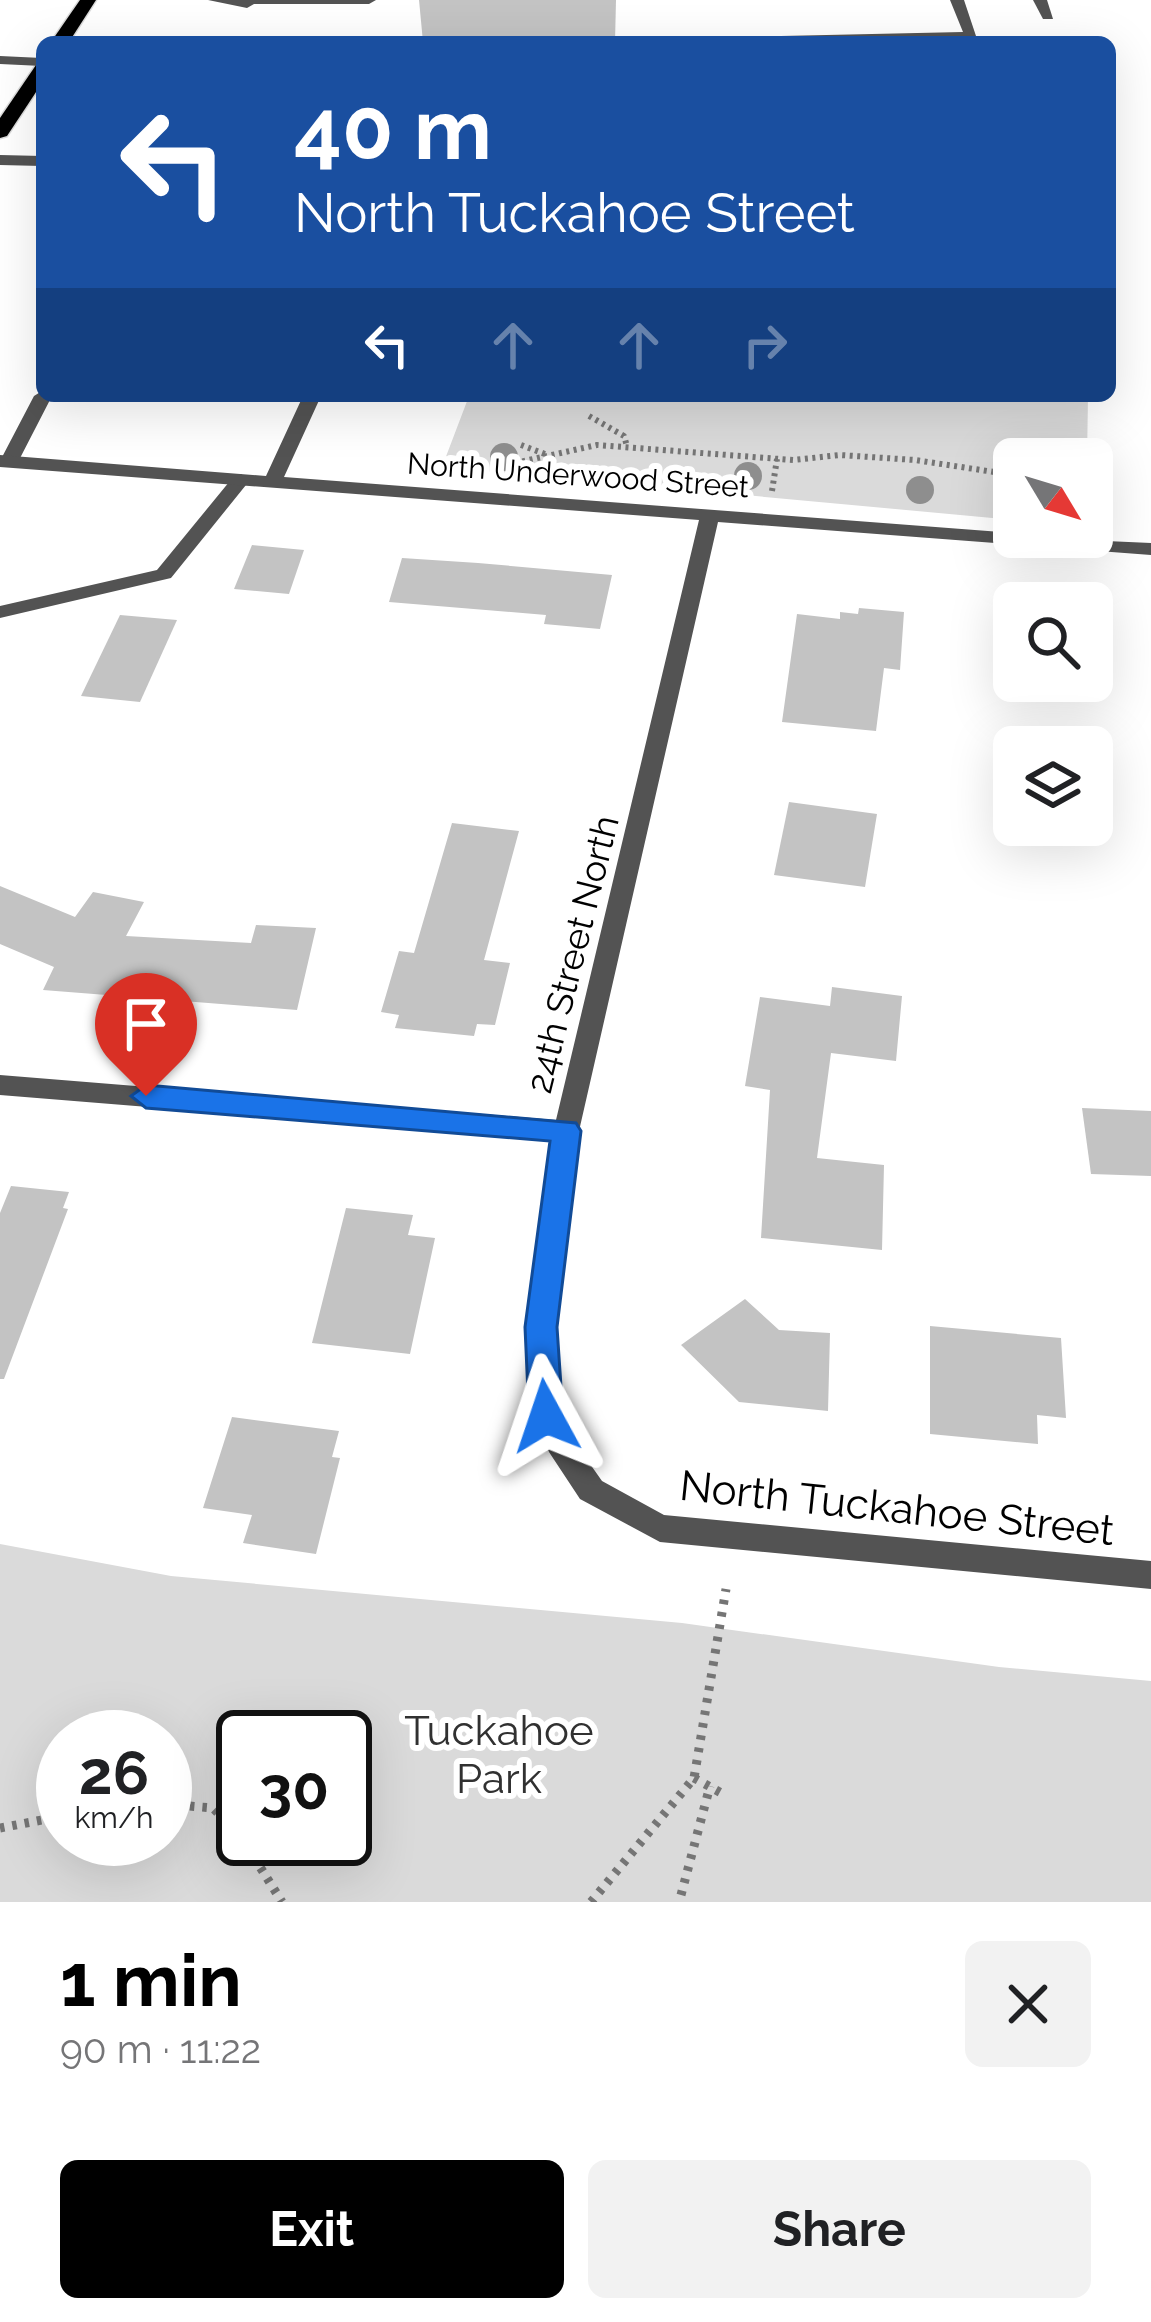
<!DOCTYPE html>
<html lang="en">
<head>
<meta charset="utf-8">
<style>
  :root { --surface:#fff; --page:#f2f2f2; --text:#202124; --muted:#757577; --accent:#000 }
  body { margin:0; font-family:Raleway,sans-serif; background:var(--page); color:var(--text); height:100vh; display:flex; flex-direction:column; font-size:45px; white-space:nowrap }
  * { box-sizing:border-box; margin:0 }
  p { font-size:39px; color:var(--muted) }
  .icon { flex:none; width:66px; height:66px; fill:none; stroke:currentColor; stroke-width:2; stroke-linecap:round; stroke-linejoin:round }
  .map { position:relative; height:1902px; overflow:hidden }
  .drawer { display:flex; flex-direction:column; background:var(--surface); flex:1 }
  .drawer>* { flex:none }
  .top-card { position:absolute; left:36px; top:36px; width:1080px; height:366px; border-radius:18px; box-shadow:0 12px 48px #0002; background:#1a4fa0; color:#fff; overflow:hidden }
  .needle { width:78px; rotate:128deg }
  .fabs { position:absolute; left:993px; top:438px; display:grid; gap:24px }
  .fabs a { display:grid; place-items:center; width:120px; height:120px; border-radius:18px; background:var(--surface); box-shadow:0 12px 48px #0002; font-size:60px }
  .speed { position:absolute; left:36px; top:1710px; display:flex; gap:24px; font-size:60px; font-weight:700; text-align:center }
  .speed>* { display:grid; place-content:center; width:156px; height:156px; border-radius:50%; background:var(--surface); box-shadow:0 12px 48px #0002; line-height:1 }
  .speed small { font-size:30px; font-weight:400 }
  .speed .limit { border:6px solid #111; border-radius:18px; background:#fff; color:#111 }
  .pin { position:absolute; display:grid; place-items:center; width:102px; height:102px; color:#fff; margin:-123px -51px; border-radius:50% 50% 50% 0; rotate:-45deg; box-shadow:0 0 12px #0007 }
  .pin .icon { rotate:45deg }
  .me { position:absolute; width:132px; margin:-66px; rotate:355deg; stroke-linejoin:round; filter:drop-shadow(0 0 9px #0008) }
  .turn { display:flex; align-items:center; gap:42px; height:252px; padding:0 60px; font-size:54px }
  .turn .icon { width:156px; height:156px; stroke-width:2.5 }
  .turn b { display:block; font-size:84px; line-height:102px }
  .lanes { display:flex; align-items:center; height:114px; padding:0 60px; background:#0003; justify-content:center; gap:60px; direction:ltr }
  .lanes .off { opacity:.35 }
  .round { display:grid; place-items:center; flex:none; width:126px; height:126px; border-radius:18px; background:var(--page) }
  .overview { display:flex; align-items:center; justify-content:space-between; height:204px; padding:0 60px }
  h1 { font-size:72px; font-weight:700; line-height:90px; color:var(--accent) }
  .action { display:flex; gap:24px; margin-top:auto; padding:24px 60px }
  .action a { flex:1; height:138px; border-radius:18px; background:var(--accent); color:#fff; font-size:48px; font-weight:700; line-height:138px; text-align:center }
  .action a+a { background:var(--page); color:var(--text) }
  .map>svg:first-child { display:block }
</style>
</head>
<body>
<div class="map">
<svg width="1151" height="1902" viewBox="0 0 1151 1902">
  <rect width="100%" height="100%" fill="#fff"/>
  <g fill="#dadada" fill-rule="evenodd">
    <polygon points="469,396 1088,396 1087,459 1014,459 1014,520 442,467"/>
    <path d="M 0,1544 L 171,1576 L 682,1623 L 999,1667 L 1151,1681 L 1151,1902 L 0,1902 ZM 165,1737 L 165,1839 L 63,1839 L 63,1737 ZM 345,1737 L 345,1839 L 243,1839 L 243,1737 Z"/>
  </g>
  <g fill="#c3c3c3">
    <polygon points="419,0 616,0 615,42 423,42"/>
    <polygon points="252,545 304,550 289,594 234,589"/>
    <polygon points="402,558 478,563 612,575 600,629 544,624 546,615 389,602"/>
    <polygon points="859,608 904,612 900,670 884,668 876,731 782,722 797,614 840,619 840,612 858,614"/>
    <polygon points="120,615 177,620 140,702 81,696"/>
    <polygon points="789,802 877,814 865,887 774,875"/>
    <polygon points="452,823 519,831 484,960 510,963 495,1025 477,1024 474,1036 395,1028 399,1015 381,1012 399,951 414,953"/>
    <polygon points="0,886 75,917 93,892 144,902 126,936 251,943 256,925 316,928 297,1010 43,990 54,967 0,944"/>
    <polygon points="832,987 902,996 896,1061 831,1053 817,1158 884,1165 882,1250 761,1238 770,1090 745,1086 760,997 830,1006"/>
    <polygon points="1082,1108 1151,1111 1151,1176 1091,1174"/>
    <polygon points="11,1186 69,1192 63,1208 68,1209 4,1379 0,1379 0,1213"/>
    <polygon points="346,1208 413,1215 408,1235 435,1238 410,1354 312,1343"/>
    <polygon points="745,1299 779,1330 830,1333 828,1411 739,1402 681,1345"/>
    <polygon points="930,1326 1061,1338 1066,1418 1037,1415 1038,1444 930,1434"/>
    <polygon points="232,1417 339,1431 332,1457 340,1458 316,1554 243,1543 252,1515 203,1508"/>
  </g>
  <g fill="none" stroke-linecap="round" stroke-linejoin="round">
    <g stroke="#dbdbdb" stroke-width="3">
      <g id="primary">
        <polygon points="80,0 96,0 69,42 51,42"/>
        <polygon points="42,64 42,83 7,136 0,138 0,118 36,65"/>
      </g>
    </g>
    <g stroke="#757575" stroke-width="6" stroke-dasharray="3 4.5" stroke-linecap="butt">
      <polyline points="589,416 624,436 627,446"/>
      <polyline points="521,445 545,454"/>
      <polyline points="515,463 597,445 793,460 840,455 915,460 1014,475"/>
      <polyline points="772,491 777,459"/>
    </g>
    <g stroke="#757575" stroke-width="9" stroke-dasharray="4.5 8" stroke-linecap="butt">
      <polyline points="694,1778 725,1795"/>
      <polyline points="165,1804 213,1808 240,1835 282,1902"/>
      <polyline points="0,1828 63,1816"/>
      <polyline points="681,1895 710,1786"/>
      <polyline points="591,1902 694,1778 726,1589"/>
    </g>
    <g fill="#535353" fill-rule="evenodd">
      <polygon points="208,0 376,0 369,4 254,4 247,8"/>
      <polygon points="950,0 964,0 977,39 774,40 781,36 963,32"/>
      <polygon points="1033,0 1047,0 1053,19 1043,19"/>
      <polygon points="0,56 42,58 42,66 0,64"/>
      <polygon points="42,391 42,396 52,396 18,462 16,466 2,466 0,461 34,396"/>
      <polygon points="241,474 250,480 171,578 0,618 0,606 157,570 234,476"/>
    </g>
    <g fill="#535353" fill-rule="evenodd">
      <polygon points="0,155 42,156 42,166 0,165"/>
      <polygon points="303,396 321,396 284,477 1014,533 1014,537 1151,543 1151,555 718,522 579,1131 555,1327 555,1393 571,1437 602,1481 664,1515 1151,1561 1151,1589 660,1542 580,1499 549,1452 527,1393 527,1327 552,1140 0,1095 0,1075 556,1120 699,520 0,467 0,455 266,476"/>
    </g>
    <use href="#primary" fill="#000" fill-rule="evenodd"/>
  </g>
  <g fill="#8e8e8e">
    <circle cx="504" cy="457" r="14"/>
    <circle cx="748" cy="476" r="14"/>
    <circle cx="920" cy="490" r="14"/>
  </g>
  <polygon fill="#1a73e8" stroke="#114b97" stroke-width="3" points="146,1085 576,1123 581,1131 557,1327 563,1416 558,1427 546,1431 534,1427 529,1416 525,1327 550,1141 146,1108 131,1096"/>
  <g text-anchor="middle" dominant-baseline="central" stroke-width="12" stroke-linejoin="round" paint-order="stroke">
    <g font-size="30" fill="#000" stroke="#fff">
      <text transform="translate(578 475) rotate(4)">North Underwood Street</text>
    </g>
    <g font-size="36" fill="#000" stroke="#fff">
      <text transform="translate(572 954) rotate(-76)">24th Street North</text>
    </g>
    <g font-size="42" fill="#000" stroke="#fff">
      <text transform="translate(897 1508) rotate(6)">North Tuckahoe Street</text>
    </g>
    <g font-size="42" fill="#313131" stroke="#fff">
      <text x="499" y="1730">Tuckahoe<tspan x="499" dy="48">Park</tspan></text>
    </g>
  </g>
</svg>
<div class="fabs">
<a><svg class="needle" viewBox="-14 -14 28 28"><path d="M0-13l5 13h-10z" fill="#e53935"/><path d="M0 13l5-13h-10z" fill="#757577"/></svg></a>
<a><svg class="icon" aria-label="search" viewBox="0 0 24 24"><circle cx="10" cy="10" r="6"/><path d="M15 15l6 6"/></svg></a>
<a><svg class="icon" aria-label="layers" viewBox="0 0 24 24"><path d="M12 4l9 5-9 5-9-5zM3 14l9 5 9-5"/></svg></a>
</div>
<div class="speed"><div>26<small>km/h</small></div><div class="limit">30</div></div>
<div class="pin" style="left:146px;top:1096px;background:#d93025"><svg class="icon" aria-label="arrive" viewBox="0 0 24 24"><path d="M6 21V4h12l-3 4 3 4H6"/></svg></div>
<svg class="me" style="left:546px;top:1416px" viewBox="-20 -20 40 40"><path d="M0-17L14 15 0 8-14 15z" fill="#1a73e8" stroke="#fff" stroke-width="4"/></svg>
<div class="top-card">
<div class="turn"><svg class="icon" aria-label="left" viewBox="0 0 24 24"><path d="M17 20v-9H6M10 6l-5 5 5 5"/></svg><div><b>40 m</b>North Tuckahoe Street</div></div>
<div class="lanes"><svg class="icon" aria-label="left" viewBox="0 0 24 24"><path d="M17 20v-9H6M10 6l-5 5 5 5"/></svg><svg class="icon off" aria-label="ahead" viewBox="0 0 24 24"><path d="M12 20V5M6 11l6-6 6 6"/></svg><svg class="icon off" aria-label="ahead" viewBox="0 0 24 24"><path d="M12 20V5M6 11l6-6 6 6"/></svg><svg class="icon off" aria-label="right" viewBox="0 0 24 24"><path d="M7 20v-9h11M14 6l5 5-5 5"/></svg></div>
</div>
</div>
<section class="drawer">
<div class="overview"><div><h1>1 min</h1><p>90 m · 11:22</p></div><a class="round"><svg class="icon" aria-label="close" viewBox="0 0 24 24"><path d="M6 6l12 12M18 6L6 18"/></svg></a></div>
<div class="action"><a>Exit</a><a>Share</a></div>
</section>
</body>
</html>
